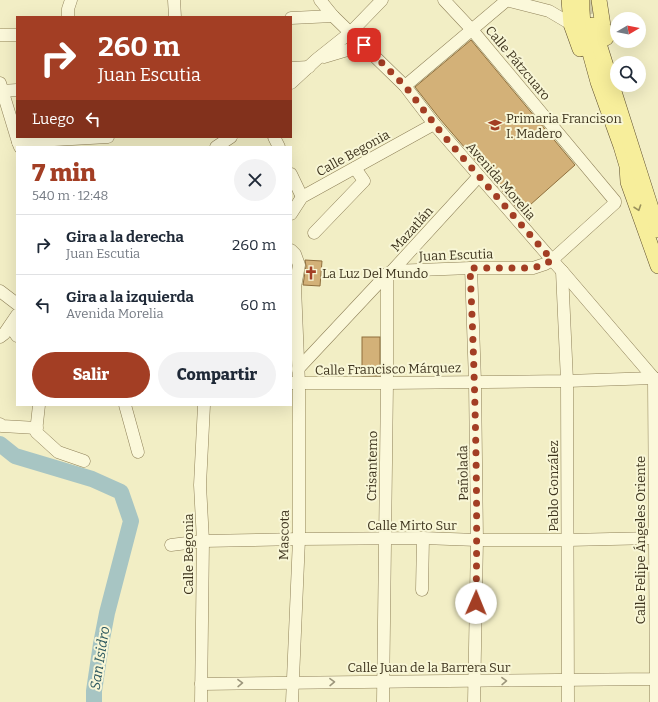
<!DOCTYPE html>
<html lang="es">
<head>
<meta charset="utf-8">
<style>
  :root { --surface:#fff; --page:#f2f2f3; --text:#1f2937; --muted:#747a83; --line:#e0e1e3; --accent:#a33e24 }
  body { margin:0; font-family:Bitter,serif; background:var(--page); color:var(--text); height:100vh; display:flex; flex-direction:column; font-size:15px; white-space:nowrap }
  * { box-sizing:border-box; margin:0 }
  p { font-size:13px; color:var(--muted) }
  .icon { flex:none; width:22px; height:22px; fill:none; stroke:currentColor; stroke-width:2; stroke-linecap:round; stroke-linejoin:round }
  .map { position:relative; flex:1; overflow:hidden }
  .sheet { position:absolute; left:16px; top:146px; width:276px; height:260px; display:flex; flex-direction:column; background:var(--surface); border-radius:0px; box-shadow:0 4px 16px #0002 }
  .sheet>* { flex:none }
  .banner { position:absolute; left:16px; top:16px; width:276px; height:122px; border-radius:0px; box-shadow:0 4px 16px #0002; background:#a33e24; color:#fff; overflow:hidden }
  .needle { width:26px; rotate:80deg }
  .tools { position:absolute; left:610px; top:12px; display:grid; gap:8px }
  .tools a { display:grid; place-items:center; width:36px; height:36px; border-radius:50%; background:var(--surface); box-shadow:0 4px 16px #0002; font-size:20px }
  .pin { position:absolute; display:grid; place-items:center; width:34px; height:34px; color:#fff; margin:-17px; border-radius:8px; box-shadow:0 2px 6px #0006 }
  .me { position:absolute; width:44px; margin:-22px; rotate:1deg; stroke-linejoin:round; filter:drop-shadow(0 0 3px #0008) }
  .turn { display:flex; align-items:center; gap:14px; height:84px; padding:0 16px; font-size:18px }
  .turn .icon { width:52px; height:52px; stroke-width:2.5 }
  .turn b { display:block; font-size:28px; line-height:34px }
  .then { display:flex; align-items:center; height:38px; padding:0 16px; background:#0003; gap:8px; font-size:15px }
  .round { display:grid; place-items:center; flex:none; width:42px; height:42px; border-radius:21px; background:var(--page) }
  .head { display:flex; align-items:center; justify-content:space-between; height:68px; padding:0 16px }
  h1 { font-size:24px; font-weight:800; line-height:30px; color:var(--accent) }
  .cta { display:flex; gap:8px; margin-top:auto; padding:8px 16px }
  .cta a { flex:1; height:46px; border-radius:24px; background:var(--accent); color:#fff; font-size:16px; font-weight:800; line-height:46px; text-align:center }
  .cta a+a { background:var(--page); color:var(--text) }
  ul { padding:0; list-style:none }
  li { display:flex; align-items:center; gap:12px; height:60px; padding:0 16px; border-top:1px solid var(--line) }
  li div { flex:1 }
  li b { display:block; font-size:15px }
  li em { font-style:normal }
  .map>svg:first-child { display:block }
</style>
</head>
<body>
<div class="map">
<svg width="658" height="702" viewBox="0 0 658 702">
  <rect width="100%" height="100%" fill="#f2eec5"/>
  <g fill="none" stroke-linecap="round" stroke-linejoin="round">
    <polyline stroke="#a7c5c3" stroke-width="16" points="0,444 15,456 92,479 121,492 131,521 107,613 101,644 94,691 94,702"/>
  </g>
  <g fill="#d3b178" stroke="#906f3d">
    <polygon points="471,40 575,165 521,213 440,119 415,87"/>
    <polygon points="305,260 322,261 320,286 303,285 306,266"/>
    <rect x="362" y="337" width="18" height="39"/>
  </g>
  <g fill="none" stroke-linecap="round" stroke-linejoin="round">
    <polyline stroke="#cec9a4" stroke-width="15" stroke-dasharray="15 8" stroke-linecap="butt" points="586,0 593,25"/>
    <g stroke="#8f8159" stroke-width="13">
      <g id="minor">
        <polyline points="174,0 175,17"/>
        <polyline points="320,0 333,16 405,86 434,124 552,260 562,271 658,383"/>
        <polyline points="506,0 549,11 571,24"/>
        <polyline points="68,17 68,9 71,0"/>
        <polyline points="291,18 333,16"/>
        <polyline points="0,35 17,35"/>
        <polyline points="324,57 364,45"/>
        <polyline points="291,68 309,67"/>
        <polyline points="0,83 18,142 20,147"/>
        <polyline points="291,83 317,59 351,32 382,0"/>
        <polyline points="405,86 507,0"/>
        <polyline points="2,91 17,90"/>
        <polyline points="274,137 279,147"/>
        <polyline points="18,142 108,137"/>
        <polyline points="216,147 231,137"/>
        <polyline points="291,174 302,197"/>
        <polyline points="291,214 302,197 434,124"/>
        <polyline points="314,233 364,181 355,168"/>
        <polyline points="291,250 295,254 299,265 295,287 299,384 299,539 292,702"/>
        <polyline points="471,268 475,382 477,540 474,702"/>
        <polyline points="392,271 471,268 533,268 545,264 552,260 615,203 615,201 473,31 444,0"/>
        <polyline points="562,271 567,381 568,702"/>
        <polyline points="0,291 17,304"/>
        <polyline points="10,326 17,336"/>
        <polyline points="0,337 4,334 17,315"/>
        <polyline points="298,369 387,274 392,271 479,176"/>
        <polyline points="654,378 656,702"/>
        <polyline points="291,383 387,383 567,381 654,378"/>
        <polyline points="39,405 36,432 58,452 84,461"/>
        <polyline points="125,405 138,452"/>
        <polyline points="0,424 2,426 37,428"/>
        <polyline points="171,545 203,541 299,539 423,538 477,540 568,540 654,538"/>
        <polyline points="422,590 423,538"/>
        <path d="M 201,684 C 352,681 504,681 655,679 L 658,678"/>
        <polyline points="201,702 203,541 200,485 204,405"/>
        <polyline points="383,702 387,383 387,274"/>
      </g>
    </g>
    <g stroke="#5d4d2e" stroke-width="16">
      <g id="major">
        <polyline points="569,0 571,24 580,49"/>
        <polyline points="582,0 582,10 583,26 587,42 598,82 621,146 627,166 628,182 658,266"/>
        <polyline points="599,0 603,26 606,38"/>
        <polyline points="593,25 615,95 658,230"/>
      </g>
    </g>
    <use href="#minor" stroke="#fbf8da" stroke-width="12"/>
    <use href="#major" stroke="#f7ee9b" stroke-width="15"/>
  </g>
  <defs><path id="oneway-chevron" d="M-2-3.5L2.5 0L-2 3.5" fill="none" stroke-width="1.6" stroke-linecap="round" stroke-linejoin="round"/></defs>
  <use stroke="#9a915c" href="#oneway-chevron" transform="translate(638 208) rotate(71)"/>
  <g stroke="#9c967c">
    <use href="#oneway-chevron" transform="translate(504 681) rotate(-1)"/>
    <use href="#oneway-chevron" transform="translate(332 682) rotate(-1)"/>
    <use href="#oneway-chevron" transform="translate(240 683) rotate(-1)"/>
  </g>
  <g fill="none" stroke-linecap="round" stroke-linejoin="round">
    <path stroke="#a33e24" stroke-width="7" stroke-dasharray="0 12.6" d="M 364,45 L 405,86 L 443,135 L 552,260 L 545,264 L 533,268 L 470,268 C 475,380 478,491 476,603"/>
  </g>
  <defs>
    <g id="school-bare" transform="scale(1.08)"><path d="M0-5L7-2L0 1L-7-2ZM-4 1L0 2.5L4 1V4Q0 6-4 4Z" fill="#a33e24" stroke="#f8f6d6" stroke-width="2.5" paint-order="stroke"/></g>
    <g id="church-bare" transform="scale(1.08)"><path d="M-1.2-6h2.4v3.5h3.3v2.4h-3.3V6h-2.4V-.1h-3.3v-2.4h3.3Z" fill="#a33e24" stroke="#f8f6d6" stroke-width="2.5" paint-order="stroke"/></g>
  </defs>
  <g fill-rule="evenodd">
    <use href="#school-bare" x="495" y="125"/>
    <use href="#church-bare" x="311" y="273"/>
  </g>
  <g text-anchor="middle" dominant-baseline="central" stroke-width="4" stroke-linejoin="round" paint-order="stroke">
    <g font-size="13" fill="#3e341e" stroke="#f8f6d6">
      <text transform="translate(518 63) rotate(50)">Calle Pátzcuaro</text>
      <text transform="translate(353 153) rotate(-29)">Calle Begonia</text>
      <text transform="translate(501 181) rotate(49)">Avenida Morelia</text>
      <text transform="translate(412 229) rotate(-48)">Mazatlán</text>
      <text transform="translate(456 255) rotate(-2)">Juan Escutia</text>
      <text transform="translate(388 369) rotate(-1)">Calle Francisco Márquez</text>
      <text transform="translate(372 466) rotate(-89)">Crisantemo</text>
      <text transform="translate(463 473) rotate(-91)">Pañolada</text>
      <text transform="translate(553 486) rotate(-90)">Pablo González</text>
      <text x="412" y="525">Calle Mirto Sur</text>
      <text transform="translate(284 535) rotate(-89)">Mascota</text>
      <text transform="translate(640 540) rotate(-90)">Calle Felipe Ángeles Oriente</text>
      <text transform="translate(188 554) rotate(-90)">Calle Begonia</text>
      <text x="429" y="667">Calle Juan de la Barrera Sur</text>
    </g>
    <g font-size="13" fill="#3e341e" stroke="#f8f6d6" text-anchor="start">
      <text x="506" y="118">Primaria Francison<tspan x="506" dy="15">I. Madero</tspan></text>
      <text x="322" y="273">La Luz Del Mundo</text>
    </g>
    <g font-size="14" font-style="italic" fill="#2c585f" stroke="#f8f6d6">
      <text transform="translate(100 658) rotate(-81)">San Isidro</text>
    </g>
  </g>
</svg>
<div class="tools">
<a><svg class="needle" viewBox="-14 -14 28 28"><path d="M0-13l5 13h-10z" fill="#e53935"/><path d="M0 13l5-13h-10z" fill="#747a83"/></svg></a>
<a><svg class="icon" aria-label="search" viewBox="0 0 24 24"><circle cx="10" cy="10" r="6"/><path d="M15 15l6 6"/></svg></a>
</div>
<div class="pin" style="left:364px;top:45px;background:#d93025"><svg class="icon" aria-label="arrive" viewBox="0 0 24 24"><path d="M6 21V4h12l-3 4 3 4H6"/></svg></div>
<svg class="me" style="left:476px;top:603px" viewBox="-20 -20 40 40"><circle r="19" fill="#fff"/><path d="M0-13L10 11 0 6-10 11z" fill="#a33e24"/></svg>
<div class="banner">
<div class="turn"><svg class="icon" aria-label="right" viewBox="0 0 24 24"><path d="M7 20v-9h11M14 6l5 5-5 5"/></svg><div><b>260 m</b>Juan Escutia</div></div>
<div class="then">Luego<svg class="icon" aria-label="left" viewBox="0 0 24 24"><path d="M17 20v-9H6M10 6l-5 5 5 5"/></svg></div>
</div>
<section class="sheet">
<div class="head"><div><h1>7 min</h1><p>540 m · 12:48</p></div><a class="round"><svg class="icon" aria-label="close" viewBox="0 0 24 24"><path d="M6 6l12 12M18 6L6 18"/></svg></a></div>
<ul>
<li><svg class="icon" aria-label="right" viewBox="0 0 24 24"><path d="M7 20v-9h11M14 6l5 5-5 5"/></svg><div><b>Gira a la derecha</b><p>Juan Escutia</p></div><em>260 m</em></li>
<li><svg class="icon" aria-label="left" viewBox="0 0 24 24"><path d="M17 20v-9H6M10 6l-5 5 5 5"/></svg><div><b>Gira a la izquierda</b><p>Avenida Morelia</p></div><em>60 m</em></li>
</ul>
<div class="cta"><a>Salir</a><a>Compartir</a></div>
</section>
</div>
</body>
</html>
